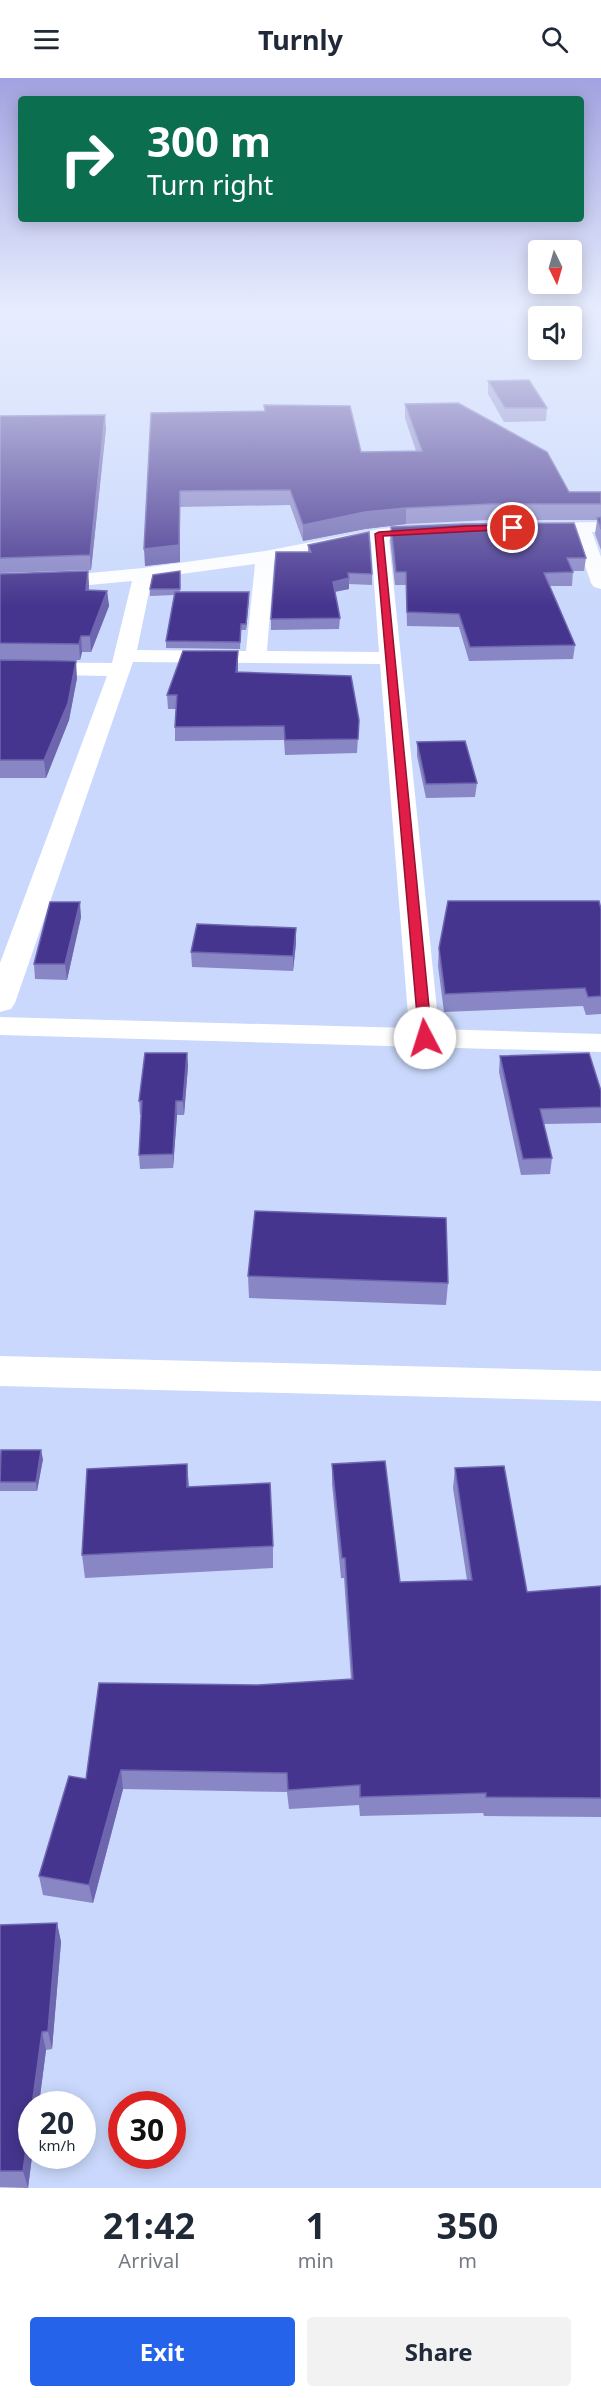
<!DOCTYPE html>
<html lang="en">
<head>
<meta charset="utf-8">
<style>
  :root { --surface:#fff; --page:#f2f2f3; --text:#1f2937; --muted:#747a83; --accent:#2563eb }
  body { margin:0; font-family:"Noto Sans",sans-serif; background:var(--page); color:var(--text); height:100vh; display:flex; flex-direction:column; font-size:22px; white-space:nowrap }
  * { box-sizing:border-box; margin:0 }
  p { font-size:20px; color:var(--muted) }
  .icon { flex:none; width:33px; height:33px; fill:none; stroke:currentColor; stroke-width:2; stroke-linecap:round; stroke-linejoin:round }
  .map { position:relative; height:2110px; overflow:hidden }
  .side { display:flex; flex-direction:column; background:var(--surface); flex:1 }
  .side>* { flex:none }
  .banner { position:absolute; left:18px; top:18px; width:566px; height:126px; border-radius:6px; box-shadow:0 3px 15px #0003; background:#0b6e4f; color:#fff; overflow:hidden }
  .needle { width:39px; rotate:175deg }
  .buttons { position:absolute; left:528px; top:162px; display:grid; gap:12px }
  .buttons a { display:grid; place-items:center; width:54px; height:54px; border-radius:6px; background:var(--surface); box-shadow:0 3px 15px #0003; font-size:30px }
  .speed { position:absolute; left:18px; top:2013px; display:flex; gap:12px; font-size:30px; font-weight:700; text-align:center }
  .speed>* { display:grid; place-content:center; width:78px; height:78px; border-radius:50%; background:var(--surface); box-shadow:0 3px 15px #0003; line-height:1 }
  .speed small { font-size:15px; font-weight:400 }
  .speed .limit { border:9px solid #d22; background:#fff; color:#111 }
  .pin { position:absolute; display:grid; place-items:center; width:51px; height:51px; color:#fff; margin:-26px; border:3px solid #fff; border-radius:50%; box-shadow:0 2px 6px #0007 }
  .me { position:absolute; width:66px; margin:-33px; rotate:355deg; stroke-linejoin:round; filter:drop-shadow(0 0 4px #0008) }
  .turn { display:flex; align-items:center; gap:21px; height:126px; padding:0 30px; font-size:27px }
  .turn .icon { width:78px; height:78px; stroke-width:2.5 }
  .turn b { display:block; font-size:42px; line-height:51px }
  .eta { display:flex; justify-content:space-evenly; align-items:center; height:102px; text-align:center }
  .eta b { font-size:36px; font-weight:700; line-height:42px }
  .primary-button { display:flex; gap:12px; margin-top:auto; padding:12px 30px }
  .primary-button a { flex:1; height:69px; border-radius:6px; background:var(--accent); color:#fff; font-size:24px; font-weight:700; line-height:69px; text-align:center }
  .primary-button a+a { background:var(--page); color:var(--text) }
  header { display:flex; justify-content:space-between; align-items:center; height:78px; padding:0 30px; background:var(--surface); font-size:27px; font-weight:700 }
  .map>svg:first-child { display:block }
</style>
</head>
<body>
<header><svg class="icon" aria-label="menu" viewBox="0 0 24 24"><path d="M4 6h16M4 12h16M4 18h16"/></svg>Turnly<svg class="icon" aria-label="search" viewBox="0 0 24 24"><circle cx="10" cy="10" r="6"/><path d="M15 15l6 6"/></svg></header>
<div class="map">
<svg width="601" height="2110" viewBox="0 0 601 2110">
  <rect width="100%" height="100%" fill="#c9d8fc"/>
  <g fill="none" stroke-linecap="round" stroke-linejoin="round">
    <g fill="#fff" fill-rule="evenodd">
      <polygon points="601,444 601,454 592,454 601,479 601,511 594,509 591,505 574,455 532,455 526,454 523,450 526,446 532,445"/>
      <path d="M 435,447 L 441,448 L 444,452 L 441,456 L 389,462 L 439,951 L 601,956 L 601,974 L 0,957 L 0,939 L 409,950 L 380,586 L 133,584 L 15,925 L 11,931 L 0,934 L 0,885 L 107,598 L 0,596 L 0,584 L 112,585 L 132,503 L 79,508 L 0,509 L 0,497 L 79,496 L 143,490 L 265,473 L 379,451 ZM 371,464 L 379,574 L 267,573 L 274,483 L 349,466 ZM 255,486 L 246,573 L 137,572 L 152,500 Z"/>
      <polygon points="0,1278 601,1293 601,1323 0,1308"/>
    </g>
  </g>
  <g fill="#8886c5">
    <polygon points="488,303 547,330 546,343 504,344 488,316"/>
    <polygon points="405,326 569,414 601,414 601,472 595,456 597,442 489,442 406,446 365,451 303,463 290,427 180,429 180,484 145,488 151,335 264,333 264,327 361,374 416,373 405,340"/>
    <polygon points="0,338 106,350 91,492 0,495"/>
    <polygon points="391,449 586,480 584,493 573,493 572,508 549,508 575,567 573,581 469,583 459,549 407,548 406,507 395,507 390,462"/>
    <polygon points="308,467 372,496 372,507 349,506 349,511 335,514 340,540 339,551 271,552 271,541 308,474"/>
    <polygon points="88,493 89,512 107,513 109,528 91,574 82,574 80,582 0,582 0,496"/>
    <polygon points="180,493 180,514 249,514 246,552 241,552 240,571 166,570 166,563 174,517 150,518 150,511"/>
    <polygon points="238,573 238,594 359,642 357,675 285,677 284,662 175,663 175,649 176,631 168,631 167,617"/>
    <polygon points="0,582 77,600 69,642 46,700 0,700"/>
    <polygon points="417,664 477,705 475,719 426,720 417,678"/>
    <polygon points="601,831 601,936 586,937 583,928 444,934 438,888 439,870"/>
    <polygon points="81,839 67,902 35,901 34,886"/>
    <polygon points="296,865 293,893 192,889 191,874"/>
    <polygon points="187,975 188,988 184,1037 177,1037 173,1090 140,1091 139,1077 141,1037 140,1037 139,1023"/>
    <polygon points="500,978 601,1013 601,1045 544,1046 552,1080 550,1096 521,1097 499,994"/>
    <polygon points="248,1198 448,1205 446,1227 249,1220"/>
    <polygon points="0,1375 43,1381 37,1413 0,1413"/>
    <polygon points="332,1386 400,1504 467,1502 453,1410 455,1390 527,1514 601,1508 601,1739 484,1738 483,1735 360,1738 359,1727 289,1731 287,1714 123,1711 93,1825 43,1817 39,1798 86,1701 258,1607 351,1602 344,1500 341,1500 332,1406"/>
    <polygon points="189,1409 273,1468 273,1490 85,1500 82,1477"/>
    <polygon points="57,1845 61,1864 52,1971 46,1972 28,2110 0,2109 0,1847"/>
  </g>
  <g fill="#6d66af">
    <polygon points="105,337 106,350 91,492 90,477"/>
    <polygon points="180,413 180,484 145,488 144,471"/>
    <polygon points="406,430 406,446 365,451 303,463 303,447 365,434"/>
    <polygon points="88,493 89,508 87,528 86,512"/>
    <polygon points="349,500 349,511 333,514 333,504"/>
    <polygon points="107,513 109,528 91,574 90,558"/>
    <polygon points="249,514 249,521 246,552 246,546"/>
    <polygon points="81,558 82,574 80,582 79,566"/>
    <polygon points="238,573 238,587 237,608 236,594"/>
    <polygon points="76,583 77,600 69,642 46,700 44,682"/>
    <polygon points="80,824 81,839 67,902 65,886"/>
    <polygon points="296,850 296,865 293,893 293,878"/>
    <polygon points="187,975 188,988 184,1037 183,1023"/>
    <polygon points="176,1023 177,1037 173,1090 173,1076"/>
    <polygon points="41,1372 43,1381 37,1413 36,1404"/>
    <polygon points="187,1386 189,1409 187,1409"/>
    <polygon points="121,1692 123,1711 93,1825 89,1807"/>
    <polygon points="57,1845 61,1864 52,1971 48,1953"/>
    <polygon points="42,1954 46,1972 39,2026 32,2026"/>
    <polygon points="32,2030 32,2078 28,2110 23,2093"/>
  </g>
  <g fill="#46358e" stroke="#6d66af" stroke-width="1.5">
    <polygon points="529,302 547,330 505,330 488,303"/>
    <polygon points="458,325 547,374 569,414 601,414 601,426 491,426 406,430 365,434 303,447 290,412 180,413 179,467 144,471 151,335 265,333 264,327 350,328 361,374 422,373 405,326"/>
    <polygon points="105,337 90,477 0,480 0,338"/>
    <polygon points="601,439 601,451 597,440"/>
    <polygon points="574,445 586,480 567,480 573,494 544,495 575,567 470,569 459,536 407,534 406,494 396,494 391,449 463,446"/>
    <polygon points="369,454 372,496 348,495 349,500 333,504 340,540 271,541 276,474 311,474 308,467"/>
    <polygon points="88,493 86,512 107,513 90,558 81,558 79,566 0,565 0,496"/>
    <polygon points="180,493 180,511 150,511 153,497"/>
    <polygon points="175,514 249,514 246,546 241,546 240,564 166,563"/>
    <polygon points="183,573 238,573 236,594 351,598 359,642 358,661 285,662 284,648 175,649 177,617 167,617"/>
    <polygon points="0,582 76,583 68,625 44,682 0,682"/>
    <polygon points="465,663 477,705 426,706 417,664"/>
    <polygon points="448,823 599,823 601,831 601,918 588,919 585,910 445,916 439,870"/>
    <polygon points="50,824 80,824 65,886 34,886"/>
    <polygon points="197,846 296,850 293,878 191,874"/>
    <polygon points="145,975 187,975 183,1023 176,1023 173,1076 139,1077 142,1023 139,1023"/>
    <polygon points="589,975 601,1013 601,1029 540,1031 552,1080 523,1081 500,978"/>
    <polygon points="255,1133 446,1140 448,1205 248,1198"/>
    <polygon points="1,1372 41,1372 36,1404 0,1404"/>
    <polygon points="385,1383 400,1504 472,1502 455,1390 504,1388 527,1514 601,1508 601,1720 486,1719 486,1715 360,1719 360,1707 288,1712 287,1695 121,1692 89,1807 39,1798 69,1698 86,1701 99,1605 258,1607 353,1601 345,1480 342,1480 332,1386"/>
    <polygon points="187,1386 187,1409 270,1405 273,1468 82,1477 87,1391"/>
    <polygon points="57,1845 48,1953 42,1954 23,2093 0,2093 0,1847"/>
  </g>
  <linearGradient id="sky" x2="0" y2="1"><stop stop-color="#a1a2e0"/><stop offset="0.44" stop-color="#e7edfe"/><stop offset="1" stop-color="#e7edfe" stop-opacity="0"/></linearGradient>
  <rect width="601" height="528" fill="url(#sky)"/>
  <polygon fill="#e11d48" stroke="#92132f" stroke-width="1.5" points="513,447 516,451 383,458 432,960 425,964 419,960 375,456 379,454 467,448"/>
</svg>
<div class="buttons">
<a><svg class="needle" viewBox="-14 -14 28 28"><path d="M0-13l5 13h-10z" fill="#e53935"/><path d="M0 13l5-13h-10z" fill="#747a83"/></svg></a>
<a><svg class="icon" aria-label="sound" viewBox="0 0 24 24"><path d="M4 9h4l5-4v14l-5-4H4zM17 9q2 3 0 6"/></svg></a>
</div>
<div class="speed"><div>20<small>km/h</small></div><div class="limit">30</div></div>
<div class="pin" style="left:513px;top:450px;background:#d93025"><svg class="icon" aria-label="arrive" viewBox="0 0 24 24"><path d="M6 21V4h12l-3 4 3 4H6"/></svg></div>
<svg class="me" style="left:425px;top:960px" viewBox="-20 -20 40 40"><circle r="19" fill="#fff"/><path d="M0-13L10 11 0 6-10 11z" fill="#e11d48"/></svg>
<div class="banner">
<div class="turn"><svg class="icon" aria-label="right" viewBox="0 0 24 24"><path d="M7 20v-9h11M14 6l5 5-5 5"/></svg><div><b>300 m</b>Turn right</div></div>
</div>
</div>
<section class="side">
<div class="eta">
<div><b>21:42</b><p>Arrival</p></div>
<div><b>1</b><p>min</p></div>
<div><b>350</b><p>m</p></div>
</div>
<div class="primary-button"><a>Exit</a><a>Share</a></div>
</section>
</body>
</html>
